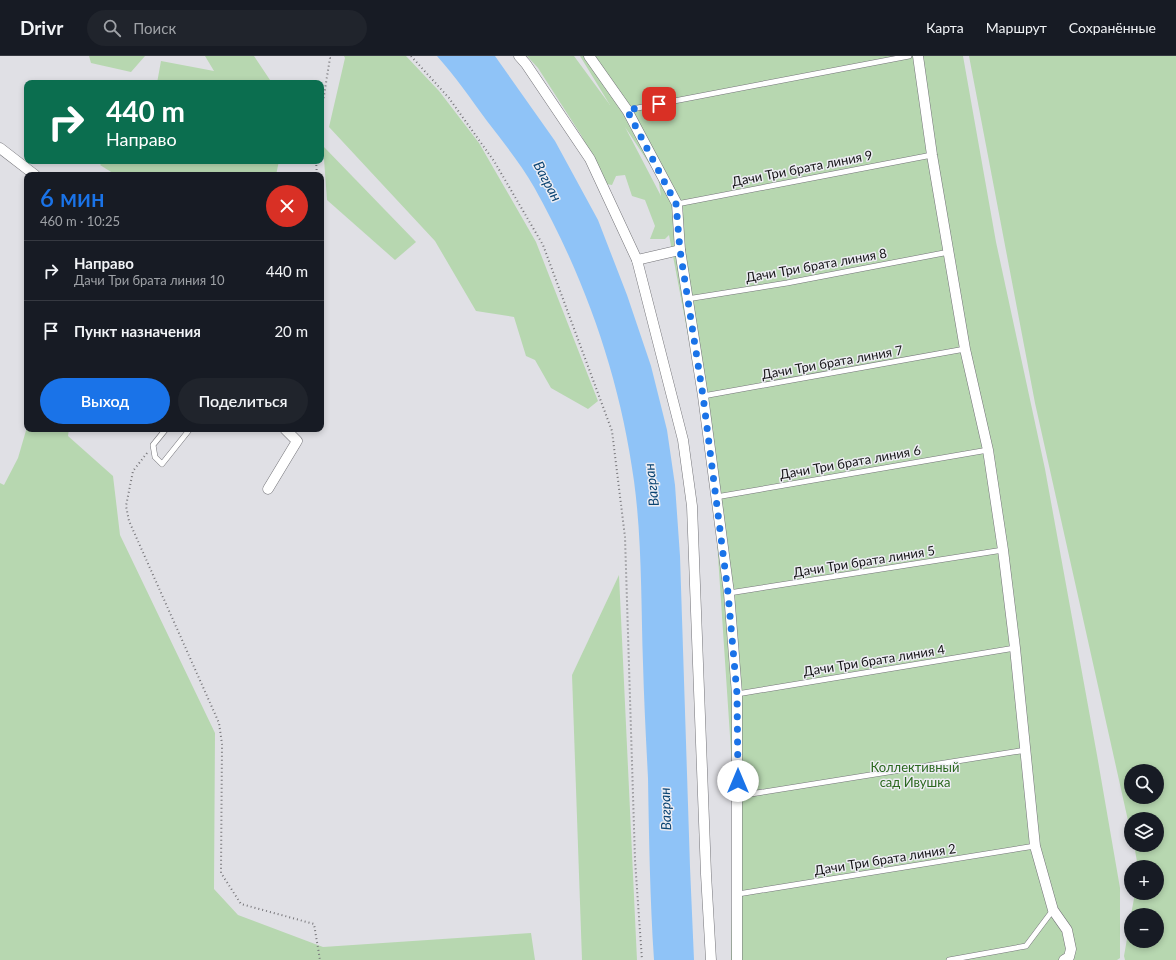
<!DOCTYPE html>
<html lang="ru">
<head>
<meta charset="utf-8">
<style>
  :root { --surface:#171b24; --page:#20242c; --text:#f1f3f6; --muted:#9ea1a6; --line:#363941; --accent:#1a73e8 }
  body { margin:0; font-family:Lato,sans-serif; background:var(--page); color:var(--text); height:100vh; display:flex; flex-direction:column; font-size:15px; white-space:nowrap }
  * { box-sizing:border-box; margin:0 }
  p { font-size:13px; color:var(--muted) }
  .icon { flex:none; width:22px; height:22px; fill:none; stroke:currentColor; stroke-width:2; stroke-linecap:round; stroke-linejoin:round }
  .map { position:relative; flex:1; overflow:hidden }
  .panel { position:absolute; left:24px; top:116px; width:300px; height:260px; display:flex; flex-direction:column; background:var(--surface); border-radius:8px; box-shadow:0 2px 6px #0003 }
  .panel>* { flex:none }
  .guide { position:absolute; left:24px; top:24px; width:300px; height:84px; border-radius:8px; box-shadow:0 2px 6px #0003; background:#0b6e4f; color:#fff; overflow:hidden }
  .fabs { position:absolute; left:1124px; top:708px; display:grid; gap:8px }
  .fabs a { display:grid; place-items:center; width:40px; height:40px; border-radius:50%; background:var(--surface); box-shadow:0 2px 6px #0003; font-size:20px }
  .pin { position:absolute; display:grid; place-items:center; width:34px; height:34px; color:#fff; margin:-17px; border-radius:8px; box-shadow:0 2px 6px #0006 }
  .me { position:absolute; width:44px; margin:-22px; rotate:0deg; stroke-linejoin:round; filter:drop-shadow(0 0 3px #0008) }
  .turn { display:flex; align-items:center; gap:14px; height:84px; padding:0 16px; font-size:18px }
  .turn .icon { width:52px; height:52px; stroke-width:2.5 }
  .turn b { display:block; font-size:28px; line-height:34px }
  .round { display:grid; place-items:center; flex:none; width:42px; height:42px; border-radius:21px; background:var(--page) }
  .overview { display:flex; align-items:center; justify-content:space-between; height:68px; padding:0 16px }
  h1 { font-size:24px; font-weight:600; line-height:30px; color:var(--accent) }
  .primary-button { display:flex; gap:8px; margin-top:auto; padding:8px 16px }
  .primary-button a { flex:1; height:46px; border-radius:24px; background:var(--accent); color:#fff; font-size:16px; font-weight:600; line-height:46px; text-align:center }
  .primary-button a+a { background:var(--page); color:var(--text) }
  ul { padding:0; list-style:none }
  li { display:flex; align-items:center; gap:12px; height:60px; padding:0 16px; border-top:1px solid var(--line) }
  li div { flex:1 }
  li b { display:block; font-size:15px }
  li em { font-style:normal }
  header { display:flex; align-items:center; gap:24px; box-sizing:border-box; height:56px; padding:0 20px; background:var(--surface); border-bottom:1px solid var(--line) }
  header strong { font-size:19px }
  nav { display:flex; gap:22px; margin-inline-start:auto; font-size:14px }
  .search { width:280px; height:36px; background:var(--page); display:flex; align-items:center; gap:10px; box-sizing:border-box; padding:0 14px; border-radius:22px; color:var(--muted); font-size:15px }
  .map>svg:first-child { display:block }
</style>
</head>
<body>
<header>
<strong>Drivr</strong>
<div class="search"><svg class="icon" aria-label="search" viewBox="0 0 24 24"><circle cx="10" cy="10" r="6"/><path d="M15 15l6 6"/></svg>Поиск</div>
<nav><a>Карта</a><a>Маршрут</a><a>Сохранённые</a></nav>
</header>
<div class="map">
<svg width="1176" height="904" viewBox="0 0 1176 904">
  <rect width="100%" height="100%" fill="#e0e0e5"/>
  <g fill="#b7d7b0" fill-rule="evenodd">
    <polygon points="89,0 145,0 131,16 91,7"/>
    <polygon points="205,0 254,0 272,27 157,27 161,5 214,15"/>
    <polygon points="344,0 406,0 439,35 479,87 536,186 598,345 588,353 551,332 535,304 526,300 514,261 476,255 435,185 329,71 345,2"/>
    <path d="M 527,0 L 574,0 L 610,49 L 580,0 L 963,0 L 996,186 L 1045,413 L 1097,699 L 1120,832 L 1120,902 L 1117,904 L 731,904 L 734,740 L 716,470 L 698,332 L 669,179 L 665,183 L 650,183 L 655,170 L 645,144 L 632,140 L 625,119 L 616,120 L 612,129 L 606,128 L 581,79 L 538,12 ZM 625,71 L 658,121 L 661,140 Z"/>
    <path d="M 969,0 L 1176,0 L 1176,904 L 1125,904 L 1124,900 L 1131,860 L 1131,885 L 1157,885 L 1157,859 L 1131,859 L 1135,837 L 1157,837 L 1157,811 L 1138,811 L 1134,789 L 1157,789 L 1157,763 L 1131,763 L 1131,778 L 1035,347 ZM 1131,715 L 1157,715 L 1157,741 L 1131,741 Z"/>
    <polygon points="323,90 416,186 395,204 327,144"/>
    <polygon points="104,105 279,105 276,119 116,119 100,109"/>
    <polygon points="27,371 27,373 69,373 68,380 113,420 120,479 215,677 214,833 238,859 323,891 531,877 535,904 0,904 0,427 4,429 18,402"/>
    <polygon points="619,519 637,904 582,904 572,619"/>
  </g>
  <path fill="#8fc3f7" d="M 437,0 L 495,0 L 555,85 L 598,164 L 627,239 L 651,310 L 667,374 L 675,429 L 680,500 L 690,811 L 694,904 L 654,904 C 650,843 649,783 648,722 C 646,683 644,645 643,607 C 641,546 642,484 634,425 C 620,321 585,222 534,131 C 521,108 503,86 487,65 C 471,43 455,20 437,0 Z"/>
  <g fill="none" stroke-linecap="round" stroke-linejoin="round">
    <g stroke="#747479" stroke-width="6">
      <g id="service">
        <polyline points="627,54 909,0"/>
        <polyline points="677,148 932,99"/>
        <polyline points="687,243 787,227 949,196"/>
        <polyline points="703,340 965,293"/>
        <polyline points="166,373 153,389 155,401 162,408 190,373"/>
        <polyline points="716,441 988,394"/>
        <polyline points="729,537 1003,494"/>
        <polyline points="737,638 1015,592"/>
        <polyline points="738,740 1026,694"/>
        <polyline points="738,838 1035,790"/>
        <polyline points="949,904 1026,890 1053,854"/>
      </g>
    </g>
    <g stroke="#747479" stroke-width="11">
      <g id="minor">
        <polyline points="519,0 526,8 590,103 637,204 683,384 692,450 706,818 711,904"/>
        <polyline points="589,0 627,54 677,148 680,194 703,340 729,537 737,638 737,904"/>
        <polyline points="918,0 932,99 965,293 988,394 1003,494 1015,592 1035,790 1053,854 1067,874 1071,893 1069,901 1064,904"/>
        <polyline points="0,92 35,119"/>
        <polyline points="637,204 680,194"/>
        <polyline points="268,433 297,385 285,373"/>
      </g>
    </g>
    <g stroke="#77767a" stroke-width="2" stroke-dasharray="1 3" stroke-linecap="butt">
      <polyline points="411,0 449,42 494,105 543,189 612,375 625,481 635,804 642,904"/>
      <polyline points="321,58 330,2 328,0"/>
      <polyline points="316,105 317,119"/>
      <polyline points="147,397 133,415 126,450 129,465 219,667 222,688 221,817 241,848 314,868 320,904"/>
    </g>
    <use href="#service" stroke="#fff" stroke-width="5"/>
    <use href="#minor" stroke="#fff" stroke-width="10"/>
  </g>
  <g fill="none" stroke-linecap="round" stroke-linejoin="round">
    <polyline stroke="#1a73e8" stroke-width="7" stroke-dasharray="0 12.6" points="659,48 627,54 676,148 680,194 703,340 728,537 737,638 738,725"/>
  </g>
  <g text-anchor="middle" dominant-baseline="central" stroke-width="3" stroke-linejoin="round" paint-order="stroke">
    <g font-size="13" fill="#151416" stroke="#ededf3">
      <text transform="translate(802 112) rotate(-11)">Дачи Три брата линия 9</text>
      <text transform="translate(816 209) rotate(-10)">Дачи Три брата линия 8</text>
      <text transform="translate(832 306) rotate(-10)">Дачи Три брата линия 7</text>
      <text transform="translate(850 406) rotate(-10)">Дачи Три брата линия 6</text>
      <text transform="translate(864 505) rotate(-9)">Дачи Три брата линия 5</text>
      <text transform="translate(874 604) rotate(-9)">Дачи Три брата линия 4</text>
      <text transform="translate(885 803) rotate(-9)">Дачи Три брата линия 2</text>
    </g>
    <g font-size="13" fill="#2a671e" stroke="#ededf3">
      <text x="915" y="711">Коллективный<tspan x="915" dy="15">сад Ивушка</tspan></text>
    </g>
    <g font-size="14" font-style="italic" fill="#094372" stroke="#ededf3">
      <text transform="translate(548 125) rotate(62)">Вагран</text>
      <text transform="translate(651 429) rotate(-97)">Вагран</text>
      <text transform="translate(665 753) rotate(-92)">Вагран</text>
    </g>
  </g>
</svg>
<div class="fabs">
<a><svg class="icon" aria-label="search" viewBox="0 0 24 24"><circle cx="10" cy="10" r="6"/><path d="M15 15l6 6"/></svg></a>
<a><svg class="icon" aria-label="layers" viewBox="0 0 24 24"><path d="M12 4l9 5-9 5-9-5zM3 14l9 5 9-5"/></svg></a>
<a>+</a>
<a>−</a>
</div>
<div class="pin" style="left:659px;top:48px;background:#d93025"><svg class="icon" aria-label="arrive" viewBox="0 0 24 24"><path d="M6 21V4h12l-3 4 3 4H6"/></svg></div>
<svg class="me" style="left:738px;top:725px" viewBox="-20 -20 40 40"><circle r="19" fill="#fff"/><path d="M0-13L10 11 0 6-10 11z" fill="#1a73e8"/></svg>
<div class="guide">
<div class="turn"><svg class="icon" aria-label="right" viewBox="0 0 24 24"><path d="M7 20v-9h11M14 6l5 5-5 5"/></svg><div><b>440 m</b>Направо</div></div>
</div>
<section class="panel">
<div class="overview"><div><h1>6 мин</h1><p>460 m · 10:25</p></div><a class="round" style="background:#d93025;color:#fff"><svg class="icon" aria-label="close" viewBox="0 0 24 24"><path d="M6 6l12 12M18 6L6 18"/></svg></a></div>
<ul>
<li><svg class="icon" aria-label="right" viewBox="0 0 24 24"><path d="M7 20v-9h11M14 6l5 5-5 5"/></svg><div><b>Направо</b><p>Дачи Три брата линия 10</p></div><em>440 m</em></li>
<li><svg class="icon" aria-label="arrive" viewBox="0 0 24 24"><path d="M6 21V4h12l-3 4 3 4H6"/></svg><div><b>Пункт назначения</b></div><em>20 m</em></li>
</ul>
<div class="primary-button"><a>Выход</a><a>Поделиться</a></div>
</section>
</div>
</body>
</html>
